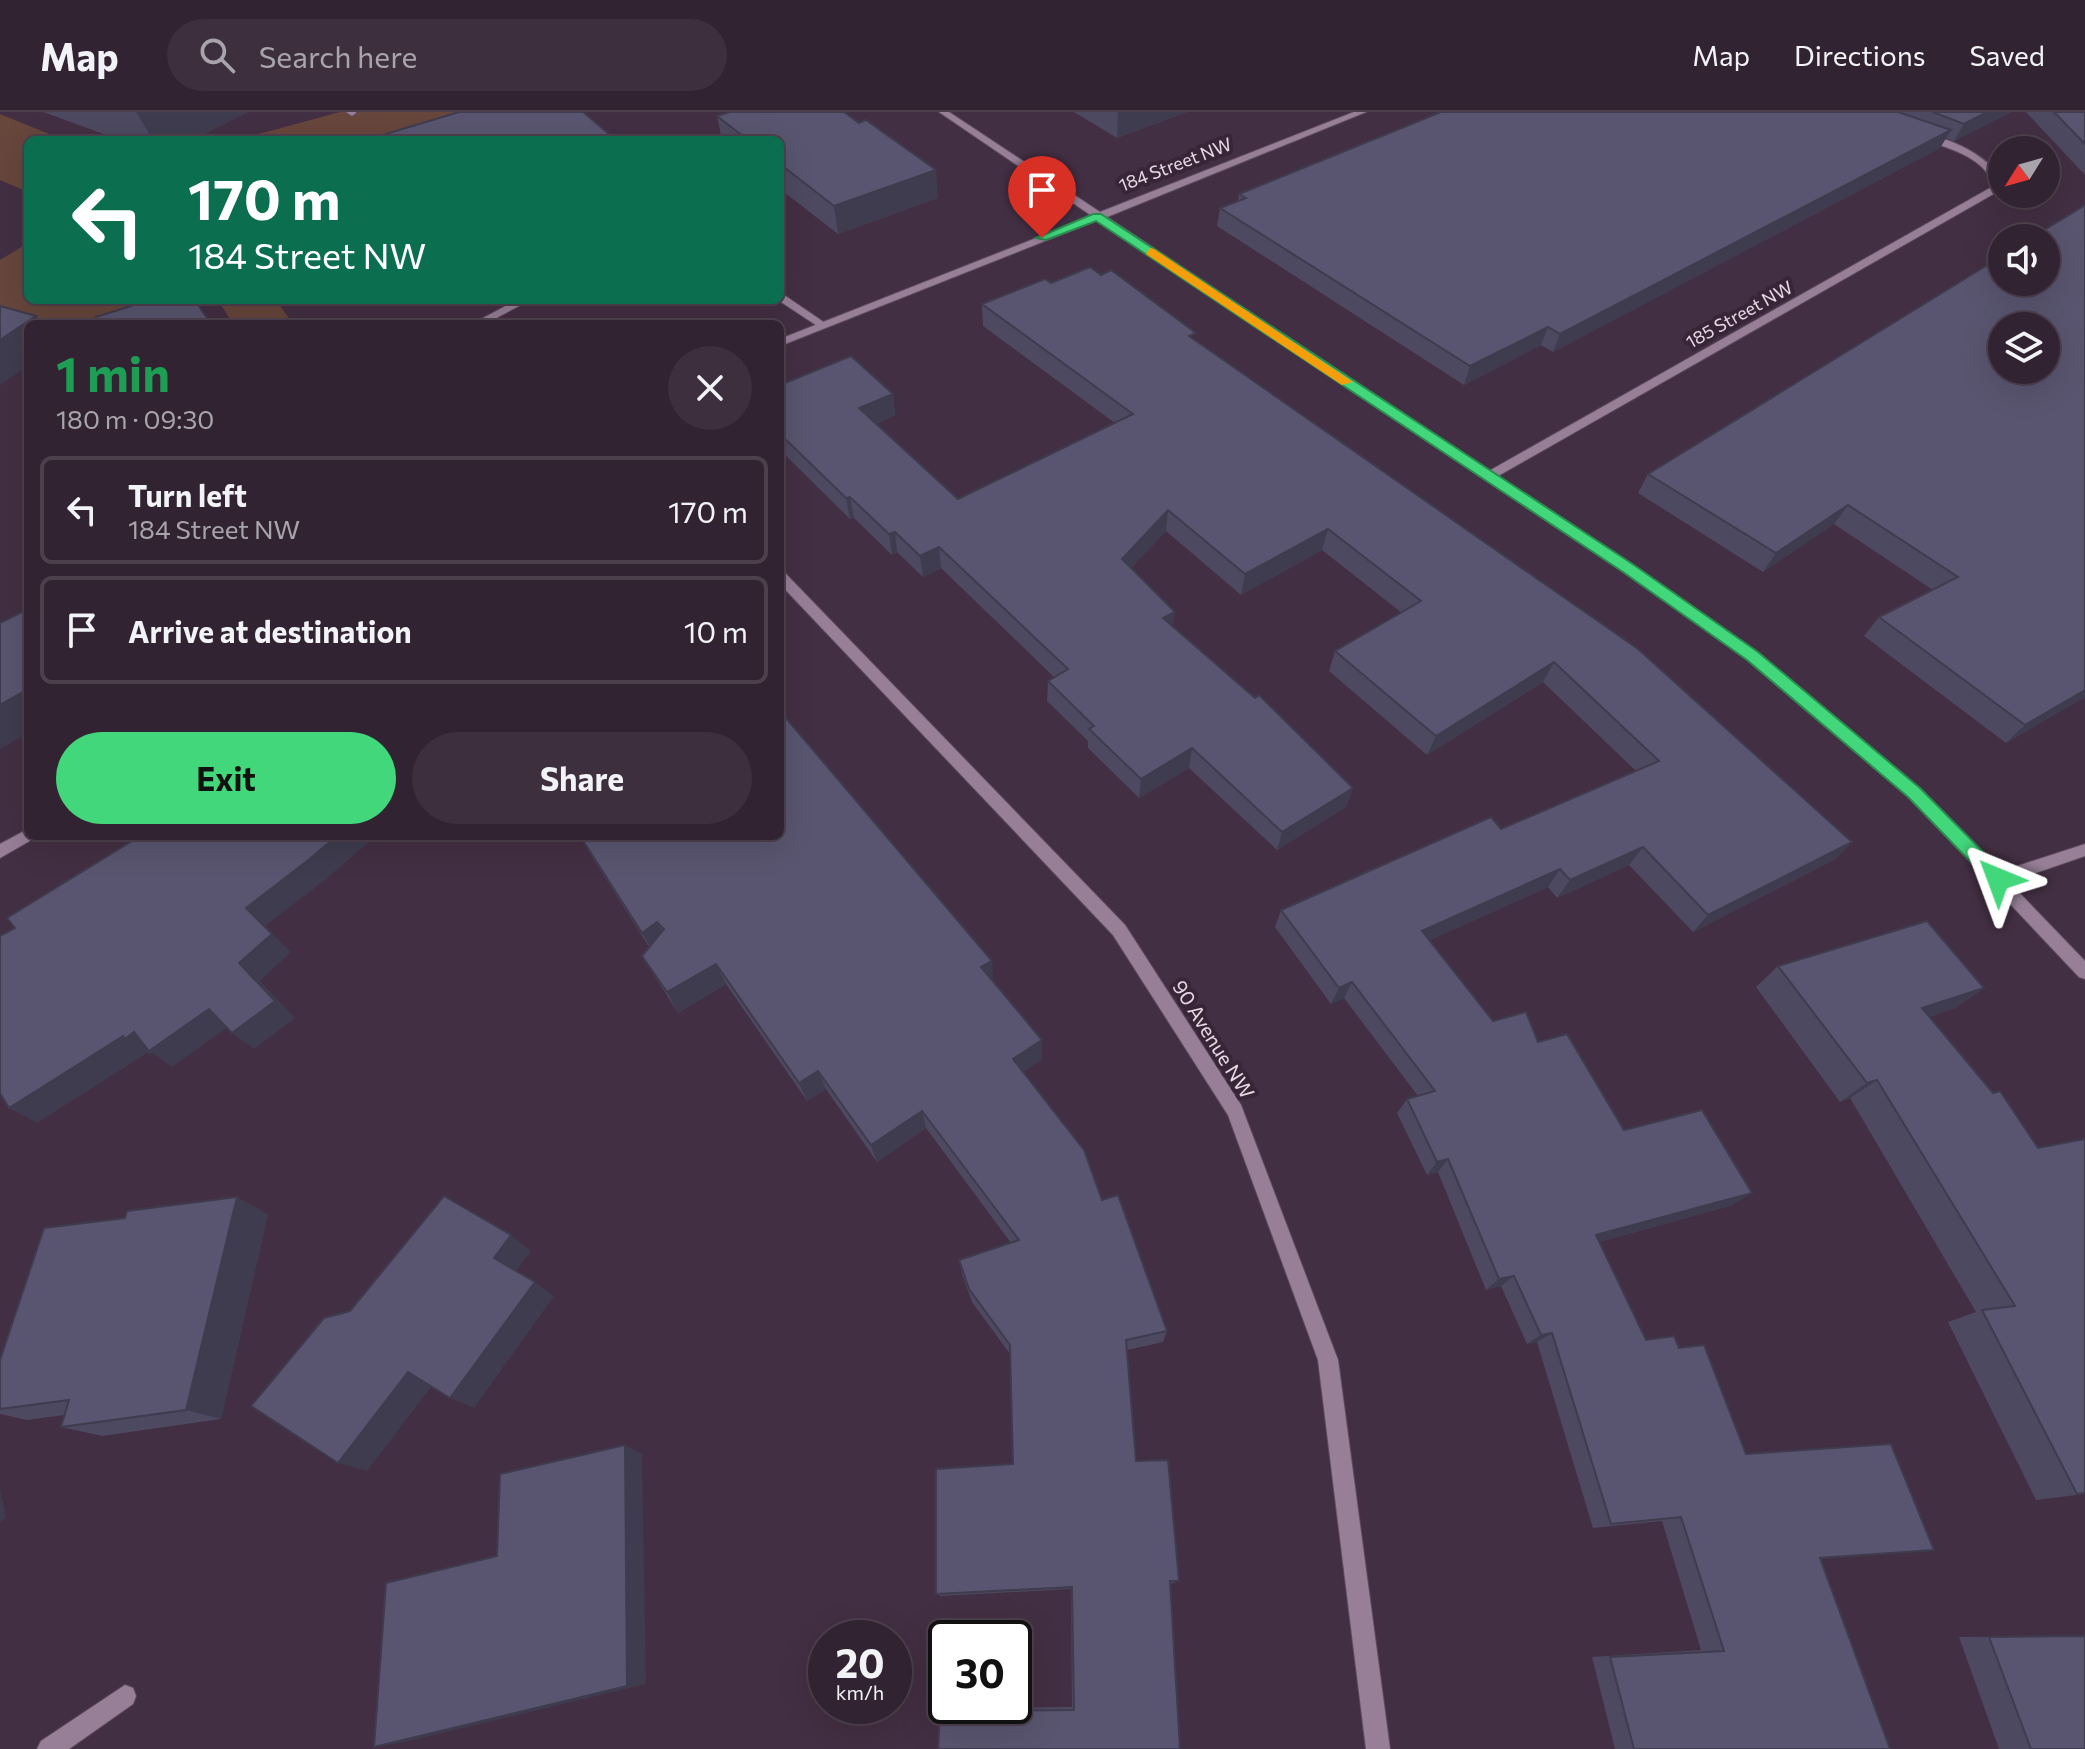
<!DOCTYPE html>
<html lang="en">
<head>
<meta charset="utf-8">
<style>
  :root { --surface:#322332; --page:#3d2f3e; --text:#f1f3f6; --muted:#a8a4ac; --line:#4d404d; --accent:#42d77b }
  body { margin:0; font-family:Commissioner,sans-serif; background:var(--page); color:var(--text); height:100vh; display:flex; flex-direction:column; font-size:30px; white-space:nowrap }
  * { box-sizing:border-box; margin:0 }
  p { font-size:26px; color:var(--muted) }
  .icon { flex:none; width:44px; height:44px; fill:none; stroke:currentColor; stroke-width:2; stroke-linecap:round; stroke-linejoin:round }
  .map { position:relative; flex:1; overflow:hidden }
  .details { position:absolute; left:24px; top:208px; width:760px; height:520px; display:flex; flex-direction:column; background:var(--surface); border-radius:12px; box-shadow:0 8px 32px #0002,0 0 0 2px var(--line) }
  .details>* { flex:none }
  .banner { position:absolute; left:24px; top:24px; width:760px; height:168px; border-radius:12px; box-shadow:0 8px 32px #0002,0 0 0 2px var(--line); background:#0b6e4f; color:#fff; overflow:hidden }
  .needle { width:52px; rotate:233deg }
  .controls { position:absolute; left:1988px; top:24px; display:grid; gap:16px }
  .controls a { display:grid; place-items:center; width:72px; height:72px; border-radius:50%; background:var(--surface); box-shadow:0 8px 32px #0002,0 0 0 2px var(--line); font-size:40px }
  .speed { position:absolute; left:808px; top:1508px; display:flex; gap:16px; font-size:40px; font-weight:700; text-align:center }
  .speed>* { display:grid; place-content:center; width:104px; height:104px; border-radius:50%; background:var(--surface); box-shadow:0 8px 32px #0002,0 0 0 2px var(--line); line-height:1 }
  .speed small { font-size:20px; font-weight:400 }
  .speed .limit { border:4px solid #111; border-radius:12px; background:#fff; color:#111 }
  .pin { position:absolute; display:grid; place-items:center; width:68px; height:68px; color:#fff; margin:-82px -34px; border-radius:50% 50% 50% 0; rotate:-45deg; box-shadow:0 0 8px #0007 }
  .pin .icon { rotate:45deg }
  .me { position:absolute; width:88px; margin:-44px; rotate:316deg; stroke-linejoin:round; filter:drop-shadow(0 0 6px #0008) }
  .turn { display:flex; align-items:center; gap:28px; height:168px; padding:0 32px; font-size:36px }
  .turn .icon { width:104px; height:104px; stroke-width:2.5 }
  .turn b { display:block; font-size:56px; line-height:68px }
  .round { display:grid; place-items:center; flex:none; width:84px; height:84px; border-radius:42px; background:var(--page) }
  .headline { display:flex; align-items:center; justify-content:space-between; height:136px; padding:0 32px }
  h1 { font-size:48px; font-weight:700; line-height:60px; color:#1e9e55 }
  .action { display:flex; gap:16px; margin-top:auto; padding:16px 32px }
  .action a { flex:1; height:92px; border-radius:48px; background:var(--accent); color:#111; font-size:32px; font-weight:700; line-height:92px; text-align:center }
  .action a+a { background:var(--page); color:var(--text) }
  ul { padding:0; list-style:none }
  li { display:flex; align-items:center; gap:24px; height:108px; margin:0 16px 12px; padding:0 16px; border:4px solid var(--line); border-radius:12px }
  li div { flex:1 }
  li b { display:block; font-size:30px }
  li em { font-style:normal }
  header { display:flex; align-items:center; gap:48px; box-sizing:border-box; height:112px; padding:0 40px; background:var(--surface); border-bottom:2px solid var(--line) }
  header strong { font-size:38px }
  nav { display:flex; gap:44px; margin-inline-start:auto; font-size:28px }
  .search { width:560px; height:72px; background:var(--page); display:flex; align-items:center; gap:20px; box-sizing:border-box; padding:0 28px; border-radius:44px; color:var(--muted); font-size:30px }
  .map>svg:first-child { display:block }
</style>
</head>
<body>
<header>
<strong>Map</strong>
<div class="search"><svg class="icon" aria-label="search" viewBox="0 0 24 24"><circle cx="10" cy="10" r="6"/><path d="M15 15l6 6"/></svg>Search here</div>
<nav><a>Map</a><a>Directions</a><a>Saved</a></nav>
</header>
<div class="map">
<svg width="2085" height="1637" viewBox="0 0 2085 1637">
  <rect width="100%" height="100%" fill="#432f43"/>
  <g fill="#67463c">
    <polygon points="340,0 471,0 375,28 236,28"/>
    <polygon points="0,2 64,28 28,28 28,80 0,68"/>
    <polygon points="28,131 28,188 208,188 146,212 0,211 0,148"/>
    <polygon points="218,188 276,188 293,212 233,212"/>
  </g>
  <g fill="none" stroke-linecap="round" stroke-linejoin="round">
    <g stroke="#5e4d5e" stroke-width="2">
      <g id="lane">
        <polygon points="346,0 356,0 356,1 352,4"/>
        <polygon points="780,182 784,183 828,213 819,215 778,188 780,188"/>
        <polygon points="517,188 530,188 485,212 472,212"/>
      </g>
    </g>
    <g stroke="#5e4d5e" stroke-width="2">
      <g id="street">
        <path d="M 939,0 L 949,0 L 1100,100 L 1354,0 L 1366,0 L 1107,105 L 1489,359 L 1990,76 L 1993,71 C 1981,43 1947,36 1921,27 L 1921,23 C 1947,23 1991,45 2002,69 L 1997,80 L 1498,364 L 1757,541 L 1919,677 L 1999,760 L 2085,732 L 2085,744 L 2009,770 L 2085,849 L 2085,867 L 2079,865 L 1909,685 L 1747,547 L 1623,460 L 1098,108 L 780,234 L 780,227 L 1092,104 Z"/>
        <polygon points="780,460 785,461 1125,813 1241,993 1338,1248 1390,1637 1366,1637 1318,1248 1228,1003 1113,823 780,472"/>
        <polygon points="28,717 28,724 35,724 33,727 0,746 0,732"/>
        <polygon points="125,1573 133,1576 136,1584 133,1592 69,1637 37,1637 41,1629"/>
      </g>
    </g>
    <use href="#lane" fill="#977f97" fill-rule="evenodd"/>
    <use href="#street" fill="#977f97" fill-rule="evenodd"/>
  </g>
  <g fill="#4d4960">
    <polygon points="43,0 248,0 192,28 120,28"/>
    <polygon points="1074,0 1187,0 1117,26"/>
    <polygon points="1441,0 2011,0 1954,29 1946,26 1940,36 1553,240 1541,233 1464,273 1217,114 1220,96 1238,89 1239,82"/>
    <polygon points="2026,0 2085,0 2085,63"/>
    <polygon points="717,4 938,86 838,122 780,77 780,28 722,28"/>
    <polygon points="2085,93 2085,585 2006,631 1864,524 1879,505 1933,478 1834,412 1763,460 1638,381 1648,362"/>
    <polygon points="1051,171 1195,229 1852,730 1834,748 1693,820 1629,753 1557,786 1548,775 1430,828 1493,909 1538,930 1624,1018 1733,1093 1599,1130 1646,1228 1679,1236 1746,1342 1934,1438 1821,1447 1890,1637 1615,1637 1592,1545 1701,1538 1662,1409 1593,1416 1537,1230 1527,1232 1501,1174 1486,1178 1438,1060 1427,1063 1397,1001 1407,987 1418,984 1344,886 1331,892 1275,815 1281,798 1501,717 1636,659 1543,570 1427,643 1329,559 1335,539 1402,501 1322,438 1241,483 1166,419 1131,456 1173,515 1353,676 1346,695 1277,738 1189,656 1139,686 1088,636 1088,629 1047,589 1048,569 1054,565 941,456 923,465 897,440 892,443 854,406 850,407 780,338 780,273 893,282 895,303 876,312 958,387 1115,311 983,214 982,192"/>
    <polygon points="579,724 993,870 1042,928 1042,947 1023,960 1102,1088 1167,1219 1163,1230 1127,1238 1136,1349 1179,1469 1170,1472 1180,1637 940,1599 944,1596 1072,1595 1071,1477 940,1484 936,1482 1013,1352 1010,1242 972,1190 962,1162 959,1148 1011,1131 926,1016 877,1050 826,977 807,989 726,872 678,901 642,844 649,835"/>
    <polygon points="1778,854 1984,876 1955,896 1929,905 2038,1036 2085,1027 2085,1382 2036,1388 1948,1210 1976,1200 1850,986 1840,990 1756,875"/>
    <polygon points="268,1102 221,1307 102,1324 61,1315 64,1303 27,1308 0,1302 0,1248"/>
    <polygon points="2085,1524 2085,1637 1999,1637 1959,1525"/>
  </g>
  <g fill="#3e3c4e">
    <polygon points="136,0 248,0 192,28 153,28"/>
    <polygon points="1118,0 1187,0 1117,26"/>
    <polygon points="1987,0 2011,0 1954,29 1964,12"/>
    <polygon points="1951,18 1940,36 1553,240 1560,222"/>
    <polygon points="936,58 938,86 838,122 834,94"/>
    <polygon points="36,204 42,212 28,212 28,254 0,273 0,228"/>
    <polygon points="1548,215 1541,233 1464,273 1470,254"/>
    <polygon points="893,282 895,303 862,318 859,296"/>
    <polygon points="850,385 854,406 850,407 846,386"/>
    <polygon points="1848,393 1834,412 1763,460 1776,441"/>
    <polygon points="1168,398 1166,419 1120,468 1122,447"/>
    <polygon points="1328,417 1322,438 1241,483 1245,462"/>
    <polygon points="895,420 897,440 892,443 889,422"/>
    <polygon points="939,435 941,456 923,465 920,444"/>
    <polygon points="1175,500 1172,521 1163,506"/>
    <polygon points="1554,550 1543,570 1427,643 1436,624"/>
    <polygon points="28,577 28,621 0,637 0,593"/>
    <polygon points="2085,578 2085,585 2006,631 2025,613"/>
    <polygon points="1192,636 1189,656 1139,686 1141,667"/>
    <polygon points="1353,676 1346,695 1277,738 1282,720"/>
    <polygon points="337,724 376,724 325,768 265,814 291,840 260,869 295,906 254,937 232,921 246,796"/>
    <polygon points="1852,730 1834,748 1693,820 1708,803"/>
    <polygon points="1643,735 1629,753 1557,786 1570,768"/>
    <polygon points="1560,757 1548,775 1413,836 1422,819"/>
    <polygon points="657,810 669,831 654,842 642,821"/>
    <polygon points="992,849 993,869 981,855"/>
    <polygon points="716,852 726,872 678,901 667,880"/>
    <polygon points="1352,870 1344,886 1331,892 1339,876"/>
    <polygon points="1984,876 1955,896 1894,916 1922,896"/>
    <polygon points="209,897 231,913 172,955 152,941 150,943 147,941 37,1011 9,996 123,924"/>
    <polygon points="1042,928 1042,947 1014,966 1013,947"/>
    <polygon points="818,959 826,977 807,989 799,971"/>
    <polygon points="1877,968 1850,986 1840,990 1867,971"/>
    <polygon points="922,999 926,1016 877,1050 871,1033"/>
    <polygon points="1448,1047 1438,1060 1427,1063 1437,1050"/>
    <polygon points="1752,1081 1733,1093 1580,1135 1596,1123"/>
    <polygon points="237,1085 268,1102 221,1307 186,1298"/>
    <polygon points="511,1123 531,1139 515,1161 494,1146"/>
    <polygon points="1514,1164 1501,1174 1486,1178 1499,1167"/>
    <polygon points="535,1170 554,1184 474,1296 450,1286"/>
    <polygon points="1552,1221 1537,1230 1527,1232 1541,1223"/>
    <polygon points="408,1260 434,1271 367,1359 338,1351"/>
    <polygon points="625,1333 642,1342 646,1572 405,1630 374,1635"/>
    <polygon points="0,1376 6,1406 0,1410"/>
  </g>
  <g fill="#595570" stroke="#3e3c4e" stroke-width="2" fill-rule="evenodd">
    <polygon points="459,0 583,0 616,28 366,28"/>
    <polygon points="730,0 844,0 859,11 866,8 936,58 834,94 780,52 780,28 748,28 717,4"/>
    <polygon points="1441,0 1898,0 1951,18 1560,222 1548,215 1470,254 1220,96 1246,86 1239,82"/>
    <polygon points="1933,0 1987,0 1964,12"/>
    <polygon points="2054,0 2085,0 2085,32"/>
    <path d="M 2085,93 L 2085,578 L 2025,613 L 1879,505 L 1958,465 L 1848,393 L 1776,441 L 1648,362 L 2002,144 L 2002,170 L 2046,170 L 2046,126 L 2031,126 ZM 2002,214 L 2046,214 L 2046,258 L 2002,258 Z"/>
    <polygon points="1090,155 1101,163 1111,158 1196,221 1189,224 1638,537 1852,730 1708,803 1643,735 1570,768 1560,757 1422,819 1493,909 1526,900 1538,930 1567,922 1624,1018 1702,998 1752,1081 1596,1123 1646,1228 1674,1224 1679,1236 1704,1233 1746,1342 1891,1332 1934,1438 1820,1446 1890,1637 1634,1637 1610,1545 1724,1539 1681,1405 1611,1412 1552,1221 1541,1223 1514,1164 1499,1167 1448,1047 1437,1050 1407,987 1435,979 1352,870 1339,876 1281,798 1491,705 1501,717 1659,649 1554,550 1436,624 1335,539 1421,489 1328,417 1245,462 1168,398 1122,447 1175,500 1163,506 1255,586 1259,583 1353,676 1282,720 1192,636 1141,667 1089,617 1094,614 1048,569 1068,557 939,435 920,444 895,420 889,422 850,385 846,386 780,322 780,273 851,244 893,282 859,296 958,387 1133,302 982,192 1045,167 1051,171"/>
    <polygon points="150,188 195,188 211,212 100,212 96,205"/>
    <polygon points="0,194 36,204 0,228"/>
    <polygon points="28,497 28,577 0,593 0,511"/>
    <polygon points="780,599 992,849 981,855 1042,928 1013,947 1084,1038 1102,1088 1118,1083 1167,1219 1126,1228 1136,1349 1168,1348 1179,1469 1170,1469 1180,1637 938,1637 940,1599 1074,1598 1072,1475 936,1482 936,1357 1013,1352 1010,1233 969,1177 959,1148 1019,1128 922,999 871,1033 818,959 799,971 716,852 667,880 642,844 664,817 657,810 642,821 580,724 780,724"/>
    <polygon points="140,724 337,724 307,749 246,796 272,822 239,851 275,889 232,921 209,897 149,939 134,920 125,927 123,924 9,996 0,981 0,824 15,816 7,806"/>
    <polygon points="1927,809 1984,876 1922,896 1993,981 2000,979 2038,1036 2085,1027 2085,1381 2077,1382 1982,1198 2015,1194 1877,968 1867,971 1778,854"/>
    <polygon points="444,1084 511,1123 494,1146 535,1170 450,1286 408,1260 338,1351 251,1294 324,1206 350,1199"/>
    <polygon points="237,1085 186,1298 61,1315 69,1288 0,1297 0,1248 44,1116 125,1106 127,1099"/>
    <polygon points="625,1333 627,1574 374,1635 386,1471 497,1444 500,1362"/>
    <polygon points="2085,1524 2085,1637 2031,1637 1989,1525"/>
  </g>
  <polygon fill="#42d77b" stroke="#2b8c50" stroke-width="2" points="1093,102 1101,102 1634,453 1758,540 1920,676 2005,762 2005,772 1992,772 1908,685 1747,548 1623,460 1096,109 1046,128 1036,126"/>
  <polygon fill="#f59e0b" points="1150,136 1154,137 1353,270 1342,273 1146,142"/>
  <g text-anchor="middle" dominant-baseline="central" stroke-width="8" stroke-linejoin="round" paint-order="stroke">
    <g font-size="18" fill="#e7dae7" stroke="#392538">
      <text transform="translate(1175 52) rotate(-21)">184 Street NW</text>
      <text transform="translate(1739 202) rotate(-29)">185 Street NW</text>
    </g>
    <g font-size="20" fill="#e7dae7" stroke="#392538">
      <text transform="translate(1214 927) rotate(58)">90 Avenue NW</text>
    </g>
  </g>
</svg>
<div class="controls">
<a><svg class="needle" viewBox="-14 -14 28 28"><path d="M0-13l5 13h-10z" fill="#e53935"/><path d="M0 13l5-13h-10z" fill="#a8a4ac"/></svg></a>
<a><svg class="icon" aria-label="sound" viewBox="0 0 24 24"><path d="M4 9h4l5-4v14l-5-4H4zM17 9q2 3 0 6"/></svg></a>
<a><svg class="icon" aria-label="layers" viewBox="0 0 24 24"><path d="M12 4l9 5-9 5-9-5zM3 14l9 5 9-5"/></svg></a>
</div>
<div class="speed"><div>20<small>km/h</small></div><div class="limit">30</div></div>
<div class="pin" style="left:1042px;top:126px;background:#d93025"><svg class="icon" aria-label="arrive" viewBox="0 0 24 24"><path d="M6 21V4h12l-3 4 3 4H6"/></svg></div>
<svg class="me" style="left:1998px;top:767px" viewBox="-20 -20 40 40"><path d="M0-17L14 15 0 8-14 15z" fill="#42d77b" stroke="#fff" stroke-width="4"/></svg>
<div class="banner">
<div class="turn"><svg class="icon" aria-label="left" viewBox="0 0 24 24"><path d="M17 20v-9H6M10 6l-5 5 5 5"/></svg><div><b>170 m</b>184 Street NW</div></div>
</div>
<section class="details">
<div class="headline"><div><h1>1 min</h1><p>180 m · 09:30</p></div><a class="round"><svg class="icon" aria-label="close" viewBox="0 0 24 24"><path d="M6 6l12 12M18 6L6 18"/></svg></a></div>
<ul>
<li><svg class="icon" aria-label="left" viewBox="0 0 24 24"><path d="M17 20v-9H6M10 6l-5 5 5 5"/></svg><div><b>Turn left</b><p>184 Street NW</p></div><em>170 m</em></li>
<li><svg class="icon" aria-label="arrive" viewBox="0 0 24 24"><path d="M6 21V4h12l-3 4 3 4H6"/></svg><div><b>Arrive at destination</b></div><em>10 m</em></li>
</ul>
<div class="action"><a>Exit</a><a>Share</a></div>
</section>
</div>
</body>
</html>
